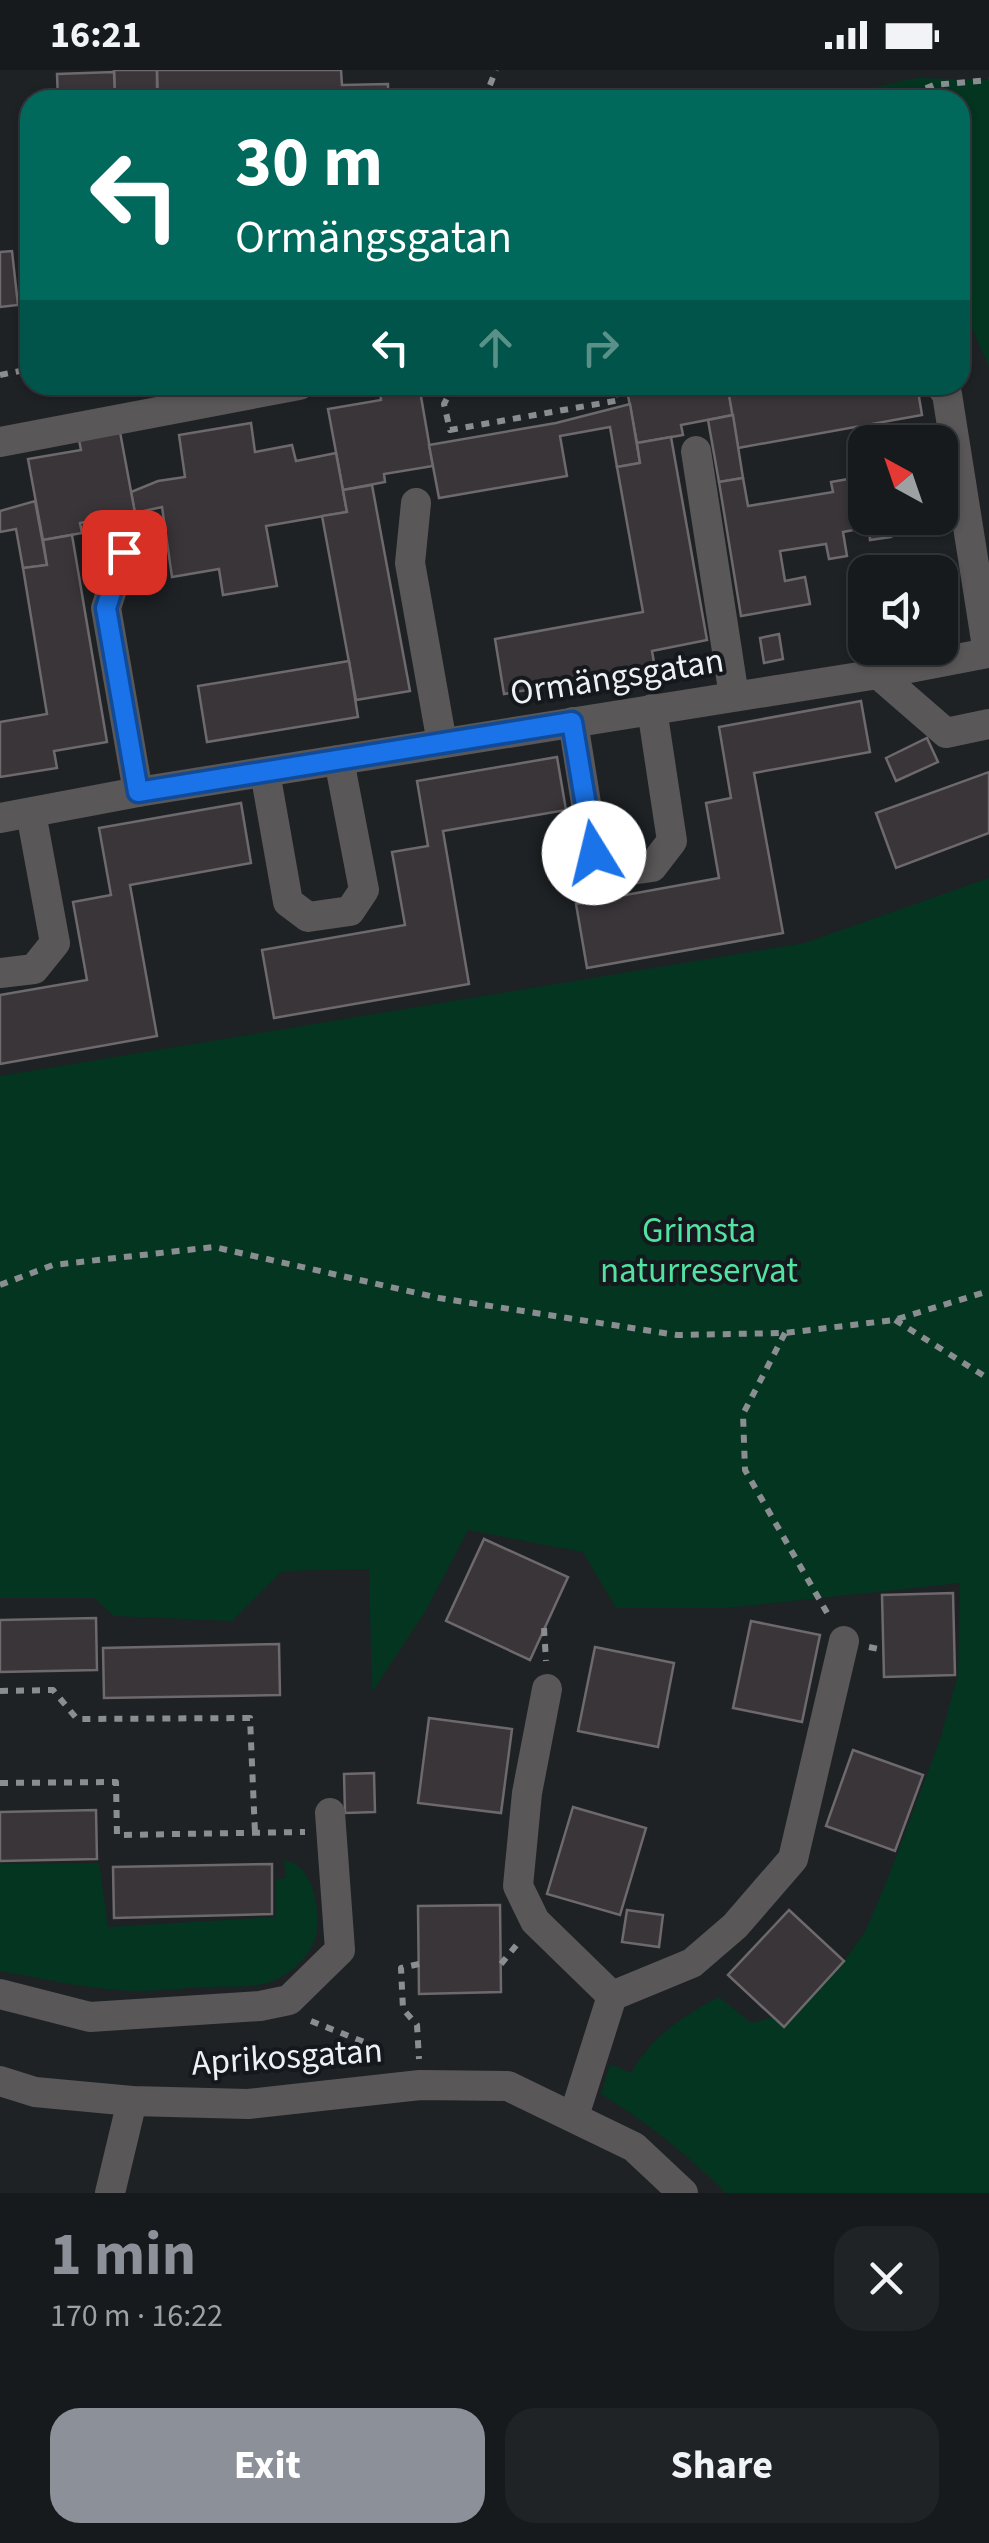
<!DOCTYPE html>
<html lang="en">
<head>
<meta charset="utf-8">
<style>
  :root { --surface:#161a1c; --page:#1f2325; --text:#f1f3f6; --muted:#9ea1a3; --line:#35383b; --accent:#8c9099 }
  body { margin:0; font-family:"Source Sans 3",sans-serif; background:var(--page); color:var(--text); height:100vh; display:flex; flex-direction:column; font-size:38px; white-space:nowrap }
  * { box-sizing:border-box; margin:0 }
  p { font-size:32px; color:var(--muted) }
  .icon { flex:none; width:55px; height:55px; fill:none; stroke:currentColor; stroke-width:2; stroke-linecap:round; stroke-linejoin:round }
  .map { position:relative; height:2123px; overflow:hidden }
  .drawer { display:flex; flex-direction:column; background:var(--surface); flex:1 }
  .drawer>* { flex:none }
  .hud { position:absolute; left:20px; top:20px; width:950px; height:305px; border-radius:30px; box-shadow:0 2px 8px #0004,0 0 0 2px var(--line); background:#00695c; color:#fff; overflow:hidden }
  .needle { width:65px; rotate:320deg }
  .buttons { position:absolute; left:848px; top:355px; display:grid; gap:20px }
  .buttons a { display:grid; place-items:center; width:110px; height:110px; border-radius:20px; background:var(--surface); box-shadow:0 2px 8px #0004,0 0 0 2px var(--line); font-size:50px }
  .pin { position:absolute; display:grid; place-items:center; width:85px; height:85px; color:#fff; margin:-42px; border-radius:20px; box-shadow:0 5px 15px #0006 }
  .me { position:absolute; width:110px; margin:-55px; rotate:351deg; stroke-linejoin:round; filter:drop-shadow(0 0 8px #0008) }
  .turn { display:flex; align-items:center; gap:35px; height:210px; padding:0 50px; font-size:45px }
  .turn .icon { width:130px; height:130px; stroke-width:2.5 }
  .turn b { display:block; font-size:70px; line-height:85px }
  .lanes { display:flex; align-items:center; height:95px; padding:0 50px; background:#0003; justify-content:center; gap:50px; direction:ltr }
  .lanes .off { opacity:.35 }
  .round { display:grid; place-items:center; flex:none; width:105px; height:105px; border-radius:30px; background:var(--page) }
  .overview { display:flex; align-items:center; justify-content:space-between; height:170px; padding:0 50px }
  h1 { font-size:60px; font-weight:700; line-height:75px; color:var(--accent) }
  .cta { display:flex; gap:20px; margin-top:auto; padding:20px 50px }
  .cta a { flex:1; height:115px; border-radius:30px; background:var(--accent); color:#fff; font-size:40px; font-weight:700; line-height:115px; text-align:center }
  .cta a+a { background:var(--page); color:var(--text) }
  .status { display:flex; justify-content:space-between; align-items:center; height:70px; padding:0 50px; background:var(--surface); direction:ltr }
  .status svg { height:28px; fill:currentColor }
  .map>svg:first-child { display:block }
</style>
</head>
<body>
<div class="status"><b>16:21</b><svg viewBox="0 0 49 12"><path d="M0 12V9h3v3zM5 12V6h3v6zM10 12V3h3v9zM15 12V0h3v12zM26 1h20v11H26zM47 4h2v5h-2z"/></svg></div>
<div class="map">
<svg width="989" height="2123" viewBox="0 0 989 2123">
  <rect width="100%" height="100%" fill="#1e2225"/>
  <g fill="#043521">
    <polygon points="917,8 989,10 989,297 960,230 960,30 815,30"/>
    <path d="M 989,808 L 989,2123 L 726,2123 C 687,2084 648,2053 601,2024 L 610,1994 L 631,2003 C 652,1966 682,1947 719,1927 L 751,1953 L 773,1947 L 784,1956 L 844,1891 L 865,1862 L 888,1808 L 940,1670 L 958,1605 L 960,1513 L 726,1538 L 616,1538 L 583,1482 L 468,1460 L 426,1540 L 372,1622 L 369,1499 L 282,1501 L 232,1551 L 114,1546 L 94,1528 L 0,1528 L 0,1006 L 805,873 Z"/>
    <path d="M 284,1790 C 312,1794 320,1836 317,1860 C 314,1884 290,1906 267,1913 C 248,1918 226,1916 206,1917 C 183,1918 160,1921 137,1921 C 92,1920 45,1909 0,1901 L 0,1794 L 99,1793 L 108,1857 L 276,1847 L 276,1809 L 286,1808 Z"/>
  </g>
  <g fill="#3a3539" stroke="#6d696c" stroke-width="2.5">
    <polygon points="114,0 157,0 157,27 115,28"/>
    <polygon points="157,0 341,0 342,15 388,14 388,30 327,30 327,25 158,29"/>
    <polygon points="114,2 115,30 58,30 57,4"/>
    <polygon points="12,181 18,235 0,237 0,182"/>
    <polygon points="419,315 433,396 384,404 385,412 343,420 328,339 381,330 380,321"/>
    <polygon points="626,315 727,315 733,345 681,355 683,365 637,373"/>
    <polygon points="917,315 922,345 738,378 729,325 785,315"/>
    <polygon points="630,334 640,393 617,397 610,357 560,366 567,406 439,428 429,375 556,353"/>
    <polygon points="733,345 743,408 719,412 708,350"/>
    <polygon points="251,353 255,382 292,375 296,391 336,383 347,442 266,456 277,516 223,525 219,499 172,507 162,437 135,443 131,422 158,411 185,407 179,365"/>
    <polygon points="120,362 135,443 80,453 82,463 43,470 28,389 81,380 79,370"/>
    <polygon points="671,367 707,570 652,581 655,598 504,624 495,569 643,542 617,397 640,393 637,373"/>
    <polygon points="865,406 865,448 892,448 887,448 891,467 870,470 869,457 843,462 847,486 829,489 826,474 780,481 785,511 805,507 810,534 741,546 719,412 743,408 748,436 833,422 831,412"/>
    <polygon points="372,415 410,621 356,630 322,446 347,442 343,420"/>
    <polygon points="35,431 47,495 23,498 16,459 0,462 0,441"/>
    <polygon points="72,465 107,672 54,681 57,698 0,707 0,652 47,644 23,498 47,495 43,470"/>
    <polygon points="779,564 783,589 764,593 760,568"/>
    <polygon points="349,591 358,647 207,672 198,616"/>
    <polygon points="861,631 870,682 754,703 783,863 587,898 576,834 719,808 706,733 731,728 719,657"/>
    <polygon points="927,668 938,692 896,711 886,688"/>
    <polygon points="557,687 566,740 443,761 469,914 274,948 262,880 405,855 392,782 428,776 417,711"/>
    <polygon points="989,702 989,763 896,798 876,743"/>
    <polygon points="241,733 251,793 130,815 157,966 0,994 0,925 87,910 73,832 111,825 99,758"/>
    <polygon points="484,1469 568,1507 530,1590 446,1551"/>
    <polygon points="953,1523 955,1605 884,1607 882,1525"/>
    <polygon points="96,1548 97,1600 0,1602 0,1550"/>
    <polygon points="751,1551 820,1565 802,1652 733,1638"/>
    <polygon points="279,1574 280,1625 104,1628 103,1578"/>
    <polygon points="595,1577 674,1593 658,1677 578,1661"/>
    <polygon points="429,1648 512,1659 501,1743 418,1733"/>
    <polygon points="853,1680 923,1705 895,1781 826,1756"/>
    <polygon points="374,1703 375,1742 345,1743 344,1704"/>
    <polygon points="573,1737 646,1758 620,1845 547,1824"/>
    <polygon points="96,1740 97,1789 0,1791 0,1742"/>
    <polygon points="272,1794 272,1844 114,1848 113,1797"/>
    <polygon points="500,1835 501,1922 419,1924 418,1836"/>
    <polygon points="627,1840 663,1845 659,1877 622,1872"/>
    <polygon points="789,1840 844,1891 784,1957 728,1905"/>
  </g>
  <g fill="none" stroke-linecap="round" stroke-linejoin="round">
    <g stroke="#8a8e90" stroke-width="6" stroke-dasharray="8 8" stroke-linecap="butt">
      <polyline points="136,30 137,27"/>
      <polyline points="484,30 496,0"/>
      <polyline points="896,30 934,15 989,10"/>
      <polyline points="0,305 30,299"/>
      <polyline points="454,315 444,334 450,360 620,330 617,315"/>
      <polyline points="0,1215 53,1195 214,1177 439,1228 677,1265 785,1263 894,1250 989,1221"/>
      <polyline points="895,1250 989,1309"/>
      <polyline points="785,1263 743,1344 745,1400 830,1548"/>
      <polyline points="544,1558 546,1591"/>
      <polyline points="869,1577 883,1580"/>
      <polyline points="0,1621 53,1620 77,1649 250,1648 255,1763"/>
      <polyline points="0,1713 116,1712 117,1765 305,1762"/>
      <polyline points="419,1894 401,1898 403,1939 417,1955 419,1989"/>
      <polyline points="501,1894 519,1872"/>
      <polyline points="311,1951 369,1974 380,1991"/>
    </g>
    <g stroke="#5a5758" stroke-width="30">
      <polyline points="0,372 299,315"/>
      <polyline points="696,381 734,626"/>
      <polyline points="416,433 410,493 442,673"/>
      <polyline points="124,482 106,538 138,722"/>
      <polyline points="878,604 946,663 989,654"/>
      <polyline points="573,652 594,783 617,802 652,797 672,771 652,639"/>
      <polyline points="265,702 288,832 308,847 350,841 364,820 339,690"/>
      <polyline points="0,748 138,722 878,604 988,583 947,324 940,315"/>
      <polyline points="0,903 34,899 55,873 31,743"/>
      <polyline points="547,1619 527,1723 518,1816 535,1851 612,1926"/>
      <polyline points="0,1924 90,1947 260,1936 289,1930 340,1880 330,1743"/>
      <polyline points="0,2011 35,2022 132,2031 248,2034 420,2015 508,2016 634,2077 683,2123"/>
      <polyline points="574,2046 612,1926 692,1893 735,1856 793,1789 844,1571"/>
      <polyline points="110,2123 132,2031"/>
    </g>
  </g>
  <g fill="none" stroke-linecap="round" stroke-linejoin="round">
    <g stroke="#114b97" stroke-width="25">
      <polyline id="route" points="124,482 106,538 138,722 572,652 594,783"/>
    </g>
    <use href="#route" stroke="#1a73e8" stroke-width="18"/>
  </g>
  <g text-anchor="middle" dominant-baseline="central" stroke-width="8" stroke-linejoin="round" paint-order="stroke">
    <g font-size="35" fill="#eef1f3" stroke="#15181c">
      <text transform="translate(617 607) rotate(-9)">Ormängsgatan</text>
      <text transform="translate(287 1987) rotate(-4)">Aprikosgatan</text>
    </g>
    <g font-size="35" fill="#50e3a1" stroke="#15181c">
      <text x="699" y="1161">Grimsta<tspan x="699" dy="40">naturreservat</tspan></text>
    </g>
  </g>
</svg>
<div class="buttons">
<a><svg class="needle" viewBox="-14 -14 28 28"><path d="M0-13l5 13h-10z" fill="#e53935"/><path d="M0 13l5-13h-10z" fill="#9ea1a3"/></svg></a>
<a><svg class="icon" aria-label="sound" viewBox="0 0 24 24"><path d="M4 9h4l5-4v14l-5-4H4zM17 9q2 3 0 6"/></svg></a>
</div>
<div class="pin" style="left:124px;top:482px;background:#d93025"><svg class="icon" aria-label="arrive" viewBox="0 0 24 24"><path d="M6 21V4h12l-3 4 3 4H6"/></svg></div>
<svg class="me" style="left:594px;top:783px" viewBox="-20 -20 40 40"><circle r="19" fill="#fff"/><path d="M0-13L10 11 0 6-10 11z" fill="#1a73e8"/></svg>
<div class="hud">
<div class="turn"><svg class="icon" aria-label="left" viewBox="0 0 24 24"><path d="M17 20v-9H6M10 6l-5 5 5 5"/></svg><div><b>30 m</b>Ormängsgatan</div></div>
<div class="lanes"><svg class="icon" aria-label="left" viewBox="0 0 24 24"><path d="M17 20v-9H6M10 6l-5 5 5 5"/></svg><svg class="icon off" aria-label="ahead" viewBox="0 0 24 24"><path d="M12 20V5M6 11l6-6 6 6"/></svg><svg class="icon off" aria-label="right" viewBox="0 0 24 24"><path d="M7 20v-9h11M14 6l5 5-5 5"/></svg></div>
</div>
</div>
<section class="drawer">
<div class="overview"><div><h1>1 min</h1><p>170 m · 16:22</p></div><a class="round"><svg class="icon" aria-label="close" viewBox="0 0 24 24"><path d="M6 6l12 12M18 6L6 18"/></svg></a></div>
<div class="cta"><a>Exit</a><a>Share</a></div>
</section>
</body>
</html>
